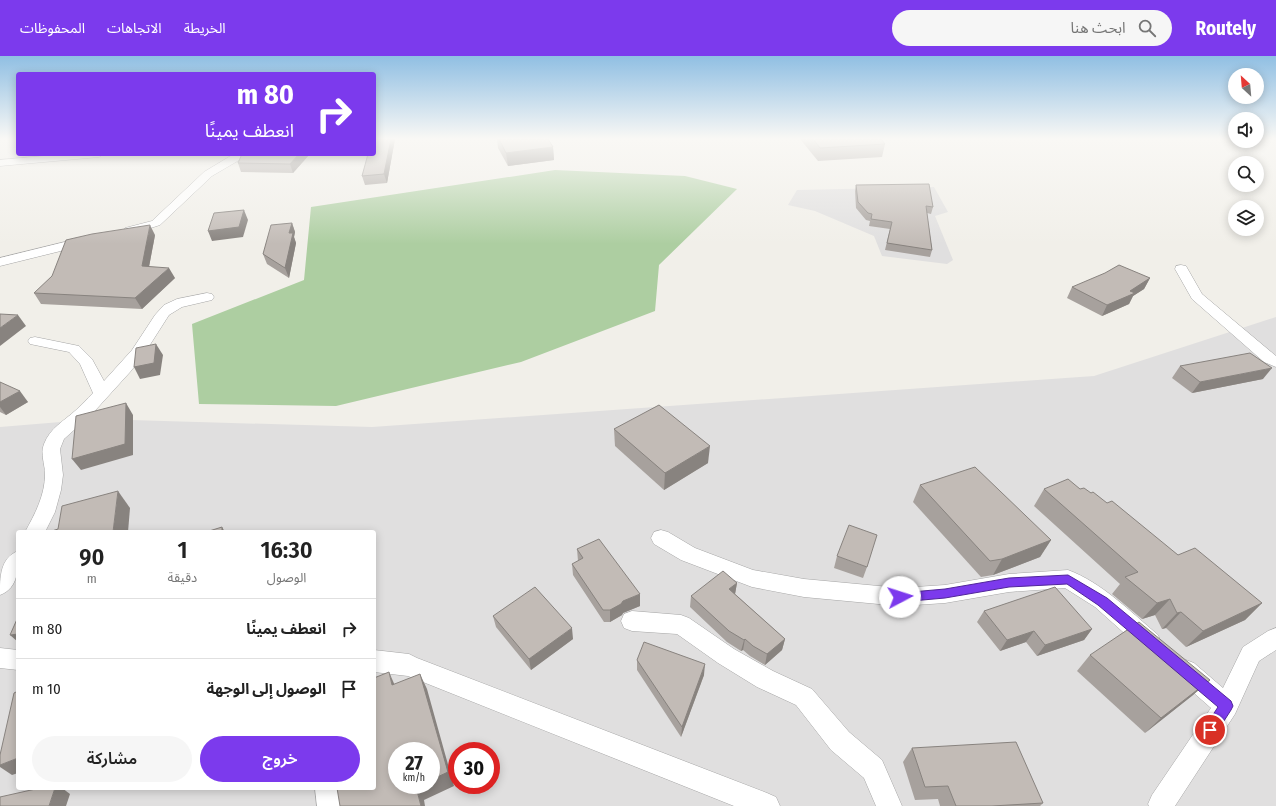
<!DOCTYPE html>
<html lang="ar">
<head>
<meta charset="utf-8">
<style>
  :root { --surface:#fff; --page:#f6f6f6; --text:#222; --muted:#767676; --line:#e0e0e0; --accent:#7c3aed }
  body { margin:0; font-family:"Fira Sans Condensed","Noto Sans Arabic",sans-serif; background:var(--page); color:var(--text); direction:rtl; height:100vh; display:flex; flex-direction:column; font-size:15px; white-space:nowrap }
  * { box-sizing:border-box; margin:0 }
  p { font-size:13px; color:var(--muted) }
  .icon { flex:none; width:22px; height:22px; fill:none; stroke:currentColor; stroke-width:2; stroke-linecap:round; stroke-linejoin:round }
  .map { position:relative; flex:1; overflow:hidden; direction:ltr }
  .drawer { position:absolute; left:16px; top:474px; width:360px; height:260px; display:flex; flex-direction:column; background:var(--surface); border-radius:4px; box-shadow:0 2px 10px #0003; direction:rtl }
  .drawer>* { flex:none }
  .guide { position:absolute; left:16px; top:16px; width:360px; height:84px; border-radius:4px; box-shadow:0 2px 10px #0003; direction:rtl; background:#7c3aed; color:#fff; overflow:hidden }
  .needle { width:26px; rotate:334deg }
  .tools { position:absolute; left:1228px; top:12px; display:grid; gap:8px }
  .tools a { display:grid; place-items:center; width:36px; height:36px; border-radius:50%; background:var(--surface); box-shadow:0 2px 10px #0003; font-size:20px }
  .speed { position:absolute; left:388px; top:686px; display:flex; gap:8px; font-size:20px; font-weight:700; text-align:center }
  .speed>* { display:grid; place-content:center; width:52px; height:52px; border-radius:50%; background:var(--surface); box-shadow:0 2px 10px #0003; line-height:1 }
  .speed small { font-size:10px; font-weight:400 }
  .speed .limit { border:6px solid #d22; background:#fff; color:#111 }
  .pin { position:absolute; display:grid; place-items:center; width:34px; height:34px; color:#fff; margin:-17px; border:2px solid #fff; border-radius:50%; box-shadow:0 1px 4px #0007 }
  .me { position:absolute; width:44px; margin:-22px; rotate:85deg; stroke-linejoin:round; filter:drop-shadow(0 0 3px #0008) }
  .turn { display:flex; align-items:center; gap:14px; height:84px; padding:0 16px; font-size:18px }
  .turn .icon { width:52px; height:52px; stroke-width:2.5 }
  .turn b { display:block; font-size:28px; line-height:34px }
  .eta { display:flex; justify-content:space-evenly; align-items:center; height:68px; text-align:center }
  .eta b { font-size:24px; font-weight:600; line-height:28px }
  .cta { display:flex; gap:8px; margin-top:auto; padding:8px 16px }
  .cta a { flex:1; height:46px; border-radius:24px; background:var(--accent); color:#fff; font-size:16px; font-weight:600; line-height:46px; text-align:center }
  .cta a+a { background:var(--page); color:var(--text) }
  ul { padding:0; list-style:none }
  li { display:flex; align-items:center; gap:12px; height:60px; padding:0 16px; border-top:1px solid var(--line) }
  li div { flex:1 }
  li b { display:block; font-size:15px }
  li em { font-style:normal }
  header { display:flex; align-items:center; gap:24px; box-sizing:border-box; height:56px; padding:0 20px; background:var(--accent); color:#fff }
  header strong { font-size:19px }
  nav { display:flex; gap:22px; margin-inline-start:auto; font-size:14px }
  .search { width:280px; height:36px; background:var(--page); display:flex; align-items:center; gap:10px; box-sizing:border-box; padding:0 14px; border-radius:22px; color:var(--muted); font-size:15px }
  .map>svg:first-child { display:block }
</style>
</head>
<body>
<header>
<strong>Routely</strong>
<div class="search"><svg class="icon" aria-label="search" viewBox="0 0 24 24"><circle cx="10" cy="10" r="6"/><path d="M15 15l6 6"/></svg>ابحث هنا</div>
<nav><a>الخريطة</a><a>الاتجاهات</a><a>المحفوظات</a></nav>
</header>
<div class="map">
<svg width="1276" height="750" viewBox="0 0 1276 750">
  <rect width="100%" height="100%" fill="#f1efe9"/>
  <g fill="#e0dfdf" fill-rule="evenodd">
    <polygon points="934,131 948,156 935,160 953,204 947,208 882,200 874,180 815,155 788,149 797,134"/>
    <path d="M 1276,261 L 1276,750 L 0,750 L 0,371 L 97,363 L 372,371 L 1094,320 ZM 18,476 L 374,476 L 374,732 L 18,732 ZM 397,695 L 431,695 L 431,729 L 397,729 ZM 457,695 L 491,695 L 491,729 L 457,729 Z"/>
  </g>
  <polygon fill="#adcea1" points="555,114 685,120 737,133 659,209 655,255 521,306 336,350 199,348 192,268 304,224 311,151"/>
  <g fill="none" stroke-linecap="round" stroke-linejoin="round">
    <g stroke="#a6a6a6" stroke-width="1">
      <g id="minor">
        <polygon points="66,98 104,98 99,101 0,110 0,104"/>
        <polygon points="234,98 245,98 241,103 212,120 160,169 129,179 125,178 123,175 125,172 152,165 204,116"/>
        <polygon points="85,181 89,182 91,185 89,188 0,210 0,202"/>
        <polygon points="1181,209 1186,210 1202,238 1276,300 1276,311 1264,306 1192,243 1175,213 1176,210"/>
        <path d="M 207,237 L 212,238 L 214,241 L 212,244 L 182,251 L 169,259 L 146,295 L 131,315 L 92,358 L 64,383 L 60,393 L 63,419 L 61,434 L 55,456 L 45,476 L 25,476 C 35,458 45,439 45,418 C 45,408 40,398 44,388 C 50,372 64,365 76,354 C 82,349 87,343 93,337 L 80,308 L 69,296 L 30,288 L 28,285 L 30,282 L 35,281 L 79,290 L 92,303 L 104,325 L 132,294 L 155,259 L 164,249 L 177,243 Z"/>
        <path d="M 661,474 L 668,476 L 695,492 L 753,514 L 804,523 L 900,532 L 945,529 L 1009,518 L 1068,514 C 1101,526 1131,556 1158,579 L 1161,586 L 1158,593 L 1150,596 L 1142,593 L 1095,551 L 1065,532 L 1009,536 L 945,547 L 900,550 L 804,541 L 752,531 L 681,504 L 654,488 L 651,482 L 654,476 Z"/>
        <path d="M 18,495 C 18,512 19,532 0,539 C 0,521 0,502 18,495 Z"/>
        <polygon points="632,555 681,559 689,562 734,593 773,615 812,633 849,676 882,704 902,750 876,750 864,722 831,694 796,649 757,631 718,607 677,578 632,575 624,572 621,565 624,558"/>
        <polygon points="1276,572 1276,594 1259,605 1235,658 1175,750 1149,750 1148,748 1152,739 1211,652 1178,623 1174,615 1178,607 1186,604 1194,607 1223,632 1243,591 1268,575"/>
        <polygon points="0,592 18,594 18,614 0,612"/>
        <polygon points="374,594 409,598 417,602 767,737 776,741 780,750 734,750 408,620 374,616"/>
        <polygon points="315,732 341,732 343,750 317,750"/>
      </g>
    </g>
    <use href="#minor" fill="#fff" fill-rule="evenodd"/>
  </g>
  <g fill="#a7a19d">
    <polygon points="395,83 387,127 365,129 362,120"/>
    <polygon points="497,83 548,83 553,91 554,104 508,110 498,92"/>
    <polygon points="800,83 881,83 885,88 882,101 818,105"/>
    <polygon points="242,98 309,98 309,99 293,117 241,116 238,107"/>
    <polygon points="856,129 933,151 931,158 927,157 932,194 930,201 885,194 890,173 869,170 870,165 866,164 856,152 855,135"/>
    <polygon points="292,167 295,176 294,181 296,187 289,222 267,208 263,198"/>
    <polygon points="155,179 149,211 175,222 142,253 41,248 34,237"/>
    <polygon points="1150,222 1144,233 1133,240 1129,248 1102,260 1067,242 1072,231"/>
    <polygon points="1180,310 1263,323 1192,337 1172,322"/>
    <polygon points="0,326 28,346 6,359 0,356"/>
    <polygon points="614,373 708,407 664,434 615,390"/>
    <polygon points="920,429 1051,484 1040,501 993,519 981,521 913,446"/>
    <polygon points="1044,433 1080,433 1091,437 1107,447 1178,499 1262,547 1245,564 1186,591 1166,572 1162,573 1155,559 1142,563 1112,538 1120,528 1034,450"/>
    <polygon points="577,493 640,550 623,557 622,559 610,566 604,566 573,519 572,508 578,505"/>
    <polygon points="837,500 867,511 863,522 834,512"/>
    <polygon points="737,527 735,538 785,583 782,594 765,609 750,600 743,594 741,595 727,586 690,551 691,540"/>
    <polygon points="984,555 1092,573 1084,584 1037,600 1026,586 1000,595 977,566"/>
    <polygon points="493,560 573,583 531,614 496,571"/>
    <polygon points="1090,599 1210,624 1193,639 1145,677 1077,615"/>
    <polygon points="637,604 704,619 681,681 637,614"/>
    <polygon points="912,692 1043,747 1040,750 940,750 938,743 915,744 903,706"/>
  </g>
  <g fill="#88837f">
    <polygon points="391,83 395,83 387,127 384,118"/>
    <polygon points="553,91 554,104 508,110 506,97"/>
    <polygon points="299,98 309,98 309,99 293,117 290,108"/>
    <polygon points="244,154 248,164 243,181 212,185 208,175"/>
    <polygon points="292,167 295,176 294,181 296,187 289,222 285,212 289,177"/>
    <polygon points="150,169 155,179 147,221 142,210"/>
    <polygon points="169,212 175,222 142,253 135,242"/>
    <polygon points="1150,222 1144,233 1133,240 1129,248 1102,260 1107,249"/>
    <polygon points="18,259 26,270 0,290 0,272"/>
    <polygon points="156,288 163,299 160,319 140,323 134,311"/>
    <polygon points="1272,312 1263,323 1192,337 1200,326"/>
    <polygon points="20,335 28,346 6,359 0,351 0,346"/>
    <polygon points="126,347 133,359 133,399 81,414 72,403"/>
    <polygon points="710,390 708,407 664,434 665,417"/>
    <polygon points="118,435 130,452 128,476 113,476"/>
    <polygon points="222,471 225,476 222,476"/>
    <polygon points="1051,484 1040,501 993,519 1002,503"/>
    <polygon points="737,527 735,538 727,544 729,533"/>
    <polygon points="640,538 640,550 623,557 622,559 610,566 610,554 623,545"/>
    <polygon points="1170,543 1155,559 1142,563 1157,547"/>
    <polygon points="1262,547 1245,564 1186,591 1203,575"/>
    <polygon points="1181,556 1166,572 1162,573 1177,557"/>
    <polygon points="572,572 573,583 531,614 529,603"/>
    <polygon points="1092,573 1084,584 1037,600 1045,589"/>
    <polygon points="1034,575 1026,586 1000,595 1007,584"/>
    <polygon points="18,578 18,586 10,579"/>
    <polygon points="745,583 743,594 741,595 744,584"/>
    <polygon points="785,583 782,594 765,609 767,598"/>
    <polygon points="705,608 704,619 681,681 682,671"/>
    <polygon points="389,616 396,632 392,629"/>
    <polygon points="420,618 427,633 454,730 424,744 425,750 421,750 416,731 420,729 431,729"/>
    <polygon points="1210,624 1193,639 1145,677 1161,662"/>
    <polygon points="18,702 18,717 12,719 0,711 0,709"/>
    <polygon points="55,732 62,732 70,738 66,750 49,750"/>
  </g>
  <g fill="#c2bbb6" stroke="#88837f">
    <polygon points="374,83 391,83 384,118 362,120 368,98 374,98"/>
    <polygon points="499,83 548,83 553,91 506,97"/>
    <polygon points="813,83 881,83 885,88 820,92"/>
    <polygon points="242,98 299,98 290,108 238,107"/>
    <polygon points="929,128 933,151 926,150 932,194 887,187 892,166 871,163 872,158 868,157 858,146 856,129"/>
    <polygon points="244,154 239,171 208,175 214,157"/>
    <polygon points="292,167 289,177 293,177 285,212 263,198 271,169"/>
    <polygon points="150,169 142,210 169,212 135,242 34,237 52,220 66,184 92,178"/>
    <polygon points="1119,209 1150,222 1130,235 1135,237 1107,249 1072,231 1105,217"/>
    <polygon points="0,258 18,259 0,272"/>
    <polygon points="156,288 154,307 134,311 136,292"/>
    <polygon points="1250,297 1272,312 1200,326 1180,310"/>
    <polygon points="0,326 20,335 0,346"/>
    <polygon points="126,347 125,388 72,403 76,360"/>
    <polygon points="659,349 710,390 665,417 614,373"/>
    <polygon points="975,411 1051,484 1002,503 990,505 920,429"/>
    <polygon points="1068,423 1080,433 1084,432 1091,437 1093,436 1107,447 1112,445 1178,499 1195,492 1262,547 1203,575 1181,556 1177,557 1170,543 1157,547 1125,521 1138,516 1044,433"/>
    <polygon points="118,435 113,476 49,476 58,473 62,450"/>
    <polygon points="849,469 877,479 867,511 837,500"/>
    <polygon points="222,471 222,476 206,476"/>
    <polygon points="599,483 640,538 623,545 621,548 610,554 603,554 572,508 583,502 577,493"/>
    <polygon points="723,515 737,527 729,533 785,583 767,598 753,590 745,583 744,584 729,575 691,540"/>
    <polygon points="535,531 572,572 529,603 493,560"/>
    <polygon points="1055,531 1092,573 1045,589 1034,575 1007,584 984,555"/>
    <polygon points="18,561 18,578 10,579"/>
    <polygon points="1139,566 1210,624 1161,662 1090,599"/>
    <polygon points="644,586 705,608 682,671 637,604"/>
    <polygon points="389,616 392,629 420,618 448,716 431,724 431,695 397,695 397,729 420,729 416,731 421,750 340,750 337,732 374,732 374,622"/>
    <polygon points="18,635 18,702 0,709 0,699 14,637"/>
    <polygon points="1016,686 1043,747 992,750 956,750 948,730 925,731 912,692"/>
    <polygon points="40,732 55,732 49,750 0,750 0,741"/>
  </g>
  <linearGradient id="sky" x2="0" y2="1"><stop stop-color="#90bfe3"/><stop offset="0.44" stop-color="#f9f8f5"/><stop offset="1" stop-color="#f9f8f5" stop-opacity="0"/></linearGradient>
  <rect width="1276" height="188" fill="url(#sky)"/>
  <polygon fill="#7c3aed" stroke="#51269a" points="1068,519 1107,542 1231,645 1233,650 1231,654 1215,679 1210,681 1205,679 1203,674 1218,651 1098,549 1067,528 1009,531 945,542 900,546 896,545 894,541 896,538 900,537 945,533 1009,522"/>
</svg>
<div class="tools">
<a><svg class="needle" viewBox="-14 -14 28 28"><path d="M0-13l5 13h-10z" fill="#e53935"/><path d="M0 13l5-13h-10z" fill="#767676"/></svg></a>
<a><svg class="icon" aria-label="sound" viewBox="0 0 24 24"><path d="M4 9h4l5-4v14l-5-4H4zM17 9q2 3 0 6"/></svg></a>
<a><svg class="icon" aria-label="search" viewBox="0 0 24 24"><circle cx="10" cy="10" r="6"/><path d="M15 15l6 6"/></svg></a>
<a><svg class="icon" aria-label="layers" viewBox="0 0 24 24"><path d="M12 4l9 5-9 5-9-5zM3 14l9 5 9-5"/></svg></a>
</div>
<div class="speed"><div>27<small>km/h</small></div><div class="limit">30</div></div>
<div class="pin" style="left:1210px;top:674px;background:#d93025"><svg class="icon" aria-label="arrive" viewBox="0 0 24 24"><path d="M6 21V4h12l-3 4 3 4H6"/></svg></div>
<svg class="me" style="left:900px;top:541px" viewBox="-20 -20 40 40"><circle r="19" fill="#fff"/><path d="M0-13L10 11 0 6-10 11z" fill="#7c3aed"/></svg>
<div class="guide">
<div class="turn"><svg class="icon" aria-label="right" viewBox="0 0 24 24"><path d="M7 20v-9h11M14 6l5 5-5 5"/></svg><div><b>80 m</b>انعطف يمينًا</div></div>
</div>
<section class="drawer">
<div class="eta">
<div><b>16:30</b><p>الوصول</p></div>
<div><b>1</b><p>دقيقة</p></div>
<div><b>90</b><p>m</p></div>
</div>
<ul>
<li><svg class="icon" aria-label="right" viewBox="0 0 24 24"><path d="M7 20v-9h11M14 6l5 5-5 5"/></svg><div><b>انعطف يمينًا</b></div><em>80 m</em></li>
<li><svg class="icon" aria-label="arrive" viewBox="0 0 24 24"><path d="M6 21V4h12l-3 4 3 4H6"/></svg><div><b>الوصول إلى الوجهة</b></div><em>10 m</em></li>
</ul>
<div class="cta"><a>خروج</a><a>مشاركة</a></div>
</section>
</div>
</body>
</html>
